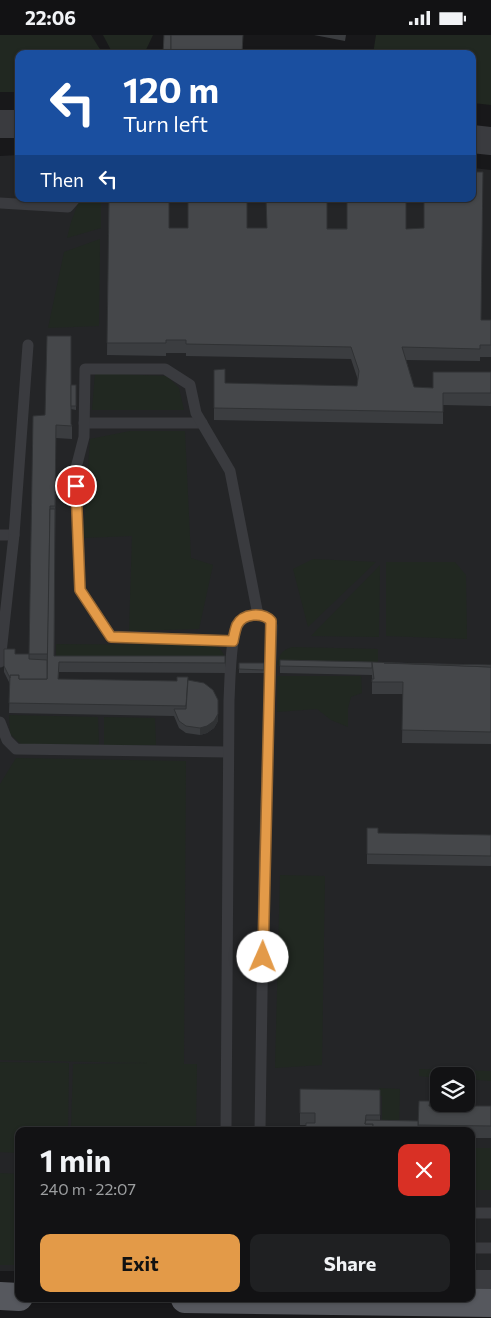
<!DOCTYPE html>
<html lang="en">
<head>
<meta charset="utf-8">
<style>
  :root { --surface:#121214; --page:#1f2022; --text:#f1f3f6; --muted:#9c9ea0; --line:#313234; --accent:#e39a48 }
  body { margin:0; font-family:Commissioner,sans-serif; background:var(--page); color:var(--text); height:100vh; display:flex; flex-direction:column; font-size:19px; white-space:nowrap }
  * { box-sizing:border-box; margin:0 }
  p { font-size:16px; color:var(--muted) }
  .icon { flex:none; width:28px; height:28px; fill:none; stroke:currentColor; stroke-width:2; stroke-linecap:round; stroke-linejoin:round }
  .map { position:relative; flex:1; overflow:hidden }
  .drawer { position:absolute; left:15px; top:1092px; width:460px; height:175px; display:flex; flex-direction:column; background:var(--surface); border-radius:10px; box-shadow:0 1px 4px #0004,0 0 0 1px var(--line) }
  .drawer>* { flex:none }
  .banner { position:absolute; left:15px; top:15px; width:461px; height:152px; border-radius:10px; box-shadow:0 1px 4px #0004,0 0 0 1px var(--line); background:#1a4fa0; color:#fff; overflow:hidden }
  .controls { position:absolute; left:430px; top:1032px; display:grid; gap:10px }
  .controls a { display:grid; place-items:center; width:45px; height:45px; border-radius:10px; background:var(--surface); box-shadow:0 1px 4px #0004,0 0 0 1px var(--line); font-size:25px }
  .pin { position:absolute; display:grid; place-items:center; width:42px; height:42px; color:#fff; margin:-21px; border:2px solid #fff; border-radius:50%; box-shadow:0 1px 5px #0007 }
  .me { position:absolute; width:55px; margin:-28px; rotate:1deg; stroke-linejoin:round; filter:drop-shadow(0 0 4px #0008) }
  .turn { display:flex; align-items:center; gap:18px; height:105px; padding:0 25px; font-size:22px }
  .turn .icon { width:65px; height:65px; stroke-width:2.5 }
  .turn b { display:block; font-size:35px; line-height:42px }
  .then { display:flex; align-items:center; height:48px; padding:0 25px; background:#0003; gap:10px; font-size:19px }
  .round { display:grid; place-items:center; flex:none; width:52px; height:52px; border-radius:10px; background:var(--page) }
  .headline { display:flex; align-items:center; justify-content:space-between; height:85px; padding:0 25px }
  h1 { font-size:30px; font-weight:700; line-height:38px }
  .button { display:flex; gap:10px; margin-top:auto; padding:10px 25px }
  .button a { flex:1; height:58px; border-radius:10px; background:var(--accent); color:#111; font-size:20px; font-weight:700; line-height:58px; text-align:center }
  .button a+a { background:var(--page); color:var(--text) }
  .status { display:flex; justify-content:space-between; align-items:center; height:35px; padding:0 25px; background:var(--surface); direction:ltr }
  .status svg { height:14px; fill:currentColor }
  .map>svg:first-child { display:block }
</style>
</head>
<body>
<div class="status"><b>22:06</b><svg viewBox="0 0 49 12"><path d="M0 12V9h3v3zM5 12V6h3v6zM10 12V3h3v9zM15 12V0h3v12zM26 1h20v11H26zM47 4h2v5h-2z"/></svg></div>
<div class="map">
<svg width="491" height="1283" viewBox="0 0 491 1283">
  <rect width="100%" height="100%" fill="#18181a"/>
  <path fill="#242527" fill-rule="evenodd" d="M 19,120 L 19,164 L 472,164 L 473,133 L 491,135 L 491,1237 L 471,1237 L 471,1096 L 19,1096 L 19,1236 L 0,1236 L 0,121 ZM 439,1041 L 466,1041 L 466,1069 L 439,1069 Z"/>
  <g fill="#212821">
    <polygon points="0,0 91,0 103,19 19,19 19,57 0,57"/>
    <polygon points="103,0 153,0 144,19 113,19"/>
    <polygon points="376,0 491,0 491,70 473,68 472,19 373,19"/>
    <polygon points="81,164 101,164 101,193 67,203 71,187 79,166"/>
    <polygon points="100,204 99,291 48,293 64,217"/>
    <polygon points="95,338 167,341 179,353 184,375 92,375"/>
    <polygon points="130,396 185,396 191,523 213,530 199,594 129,596 132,501 83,503 90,404"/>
    <polygon points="313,524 376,527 308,592 293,534"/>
    <polygon points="386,527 455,527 466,540 467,604 386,601"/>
    <polygon points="380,530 379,602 311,601"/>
    <path d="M 56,609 L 212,610 C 223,614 224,618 226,629 L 56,629 Z"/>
    <path d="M 292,612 L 378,614 L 378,632 L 277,630 C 279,620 281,616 292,612 Z"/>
    <polygon points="277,641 361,641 362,658 351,662 348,673 348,692 331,685 317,674 277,677"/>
    <polygon points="9,680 98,682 99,710 21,709 10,699"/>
    <polygon points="104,682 155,683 156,710 104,710"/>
    <polygon points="16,723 186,726 184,1029 197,1029 196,1096 71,1096 73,1029 147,1028 0,1025 0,749"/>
    <polygon points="280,840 325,841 322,1030 275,1033"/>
    <polygon points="0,1027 69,1028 68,1096 19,1096 19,1118 0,1117"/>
    <polygon points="419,1034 491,1036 491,1046 466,1044 466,1041 439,1041 439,1043 419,1041"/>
    <polygon points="379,1053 400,1054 399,1090 382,1088 382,1061 379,1061"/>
    <rect x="471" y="1113" width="20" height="42"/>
    <polygon points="0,1138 19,1139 19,1230 0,1230"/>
  </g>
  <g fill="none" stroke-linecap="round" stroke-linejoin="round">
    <g stroke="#3a3b3f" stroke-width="11">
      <polyline points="0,168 68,172 75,164"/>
      <polyline points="84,388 202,388"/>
      <polyline points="0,500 14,500"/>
      <polyline points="233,606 111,601 80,555 76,433 84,402 85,334 165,334 190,350 196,378 230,436 258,580"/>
      <polyline points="0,627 14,500 28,310"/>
      <polyline points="0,687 7,705 16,714 228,717"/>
      <path d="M 226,1096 L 229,665 C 230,650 230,598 239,588 C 246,579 258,579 267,582 L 272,591 L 264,826 L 260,1096"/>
      <polyline points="471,1178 491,1178"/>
      <polyline points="471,1213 491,1213"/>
    </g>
    <polyline stroke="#3a3b3f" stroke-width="22" points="471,1246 491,1246"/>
    <g stroke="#3a3b3f" stroke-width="28">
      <polyline points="0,89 19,89"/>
      <polyline points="472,104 491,106"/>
    </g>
    <g stroke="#56585e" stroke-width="28">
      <polyline points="0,1261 19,1262"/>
      <polyline points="185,1264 491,1268"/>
    </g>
  </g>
  <g fill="#3b3d40">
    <polygon points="314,0 346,0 345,6"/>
    <polygon points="109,164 169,193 406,194 481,285 491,285 491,322 480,322 480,326 406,325 414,352 433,353 491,337 491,371 443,370 443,389 214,385 214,335 225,348 357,351 358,345 351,324 186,321 186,318 166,318 166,321 107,320"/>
    <polygon points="76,350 76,375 71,374 71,389 72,391 72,404 56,403 54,621 225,621 225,638 59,637 58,644 177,646 188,645 218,686 214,693 207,698 200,700 186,698 179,693 174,681 9,678 10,649 4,637 4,614 15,619 29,619 45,380 71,368"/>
    <polygon points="280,625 491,630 491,709 402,708 403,659 372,659 372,640 280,638"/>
    <rect x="239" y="628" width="25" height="10"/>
    <polygon points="367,793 378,798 491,800 491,831 367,829"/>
    <polygon points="380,1055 380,1085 418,1086 430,1071 491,1071 491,1103 471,1103 471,1096 306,1096 306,1090 300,1090 300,1078"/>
  </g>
  <polygon fill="#303234" points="218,679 218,686 214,693 207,698 200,700 200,693"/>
  <g fill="#45474a" stroke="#303234">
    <polygon points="164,0 171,0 171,19 163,19"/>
    <polygon points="171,0 243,0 242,19 171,19"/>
    <polygon points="472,137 483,137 481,285 491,285 491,310 480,310 480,314 402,312 414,352 433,353 433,337 491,337 491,358 443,358 443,377 214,373 214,335 225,334 225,348 357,351 359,336 351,312 186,309 186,305 166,305 166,308 107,308 109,164 169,164 169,193 188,193 188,164 247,164 247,193 267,193 266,164 327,164 327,194 347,194 347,164 406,164 406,194 424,193 424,164 472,164"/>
    <polygon points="47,301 71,301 71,389 72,391 56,390 55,471 50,471 48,619 29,619 33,381 45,380"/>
    <rect x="71" y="350" width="5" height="21"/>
    <polygon points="50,474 55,474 54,621 225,621 225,628 59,627 58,644 177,646 177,642 188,642 186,671 9,668 10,640 19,640 19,644 47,644"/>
    <polygon points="4,614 15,614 15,619 29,619 29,624 47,625 47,644 19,644 19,640 10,640 10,643 4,631"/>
    <polygon points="280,625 372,627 372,633 280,631"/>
    <polygon points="372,627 491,632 491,697 402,695 403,647 372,647 372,644 374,644"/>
    <polygon points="239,628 264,628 264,635 239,634"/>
    <polygon points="384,628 491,630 491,632"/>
    <polygon points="188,645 204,648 213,655 218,665 218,679 214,686 207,691 200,693 186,691 179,686 174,674 186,674"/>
    <polygon points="367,793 378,793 378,798 491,800 491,821 367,819"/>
    <polygon points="300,1054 380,1055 380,1080 366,1080 365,1089 373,1089 373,1096 306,1096 306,1088 315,1088 315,1078 300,1078"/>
    <polygon points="419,1066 430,1066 429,1071 491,1071 491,1091 418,1090"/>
    <polygon points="366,1085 418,1086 418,1095 373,1094 373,1089 365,1089"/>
  </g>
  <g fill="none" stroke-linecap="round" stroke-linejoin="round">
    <g stroke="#94642f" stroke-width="12">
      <path id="route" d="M 76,451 L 80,555 L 111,602 L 233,606 C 234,601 235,595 237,590 C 243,578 263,577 271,586 L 263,922"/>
    </g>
    <use href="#route" stroke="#e39a48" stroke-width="9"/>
  </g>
</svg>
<div class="controls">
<a><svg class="icon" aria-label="layers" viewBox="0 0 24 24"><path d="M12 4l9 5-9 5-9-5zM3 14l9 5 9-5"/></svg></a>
</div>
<div class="pin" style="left:76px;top:451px;background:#d93025"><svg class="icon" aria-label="arrive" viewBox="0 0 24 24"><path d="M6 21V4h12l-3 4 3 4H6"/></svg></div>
<svg class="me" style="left:263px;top:922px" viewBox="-20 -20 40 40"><circle r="19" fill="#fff"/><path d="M0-13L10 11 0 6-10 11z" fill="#e39a48"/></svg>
<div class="banner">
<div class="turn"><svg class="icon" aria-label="left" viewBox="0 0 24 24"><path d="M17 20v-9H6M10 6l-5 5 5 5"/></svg><div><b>120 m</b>Turn left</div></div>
<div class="then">Then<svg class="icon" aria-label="left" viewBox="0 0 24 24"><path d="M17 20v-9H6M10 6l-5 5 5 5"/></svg></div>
</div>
<section class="drawer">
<div class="headline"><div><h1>1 min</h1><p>240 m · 22:07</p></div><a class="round" style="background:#d93025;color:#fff"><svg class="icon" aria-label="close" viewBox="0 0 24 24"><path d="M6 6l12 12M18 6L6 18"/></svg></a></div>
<div class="button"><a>Exit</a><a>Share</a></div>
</section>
</div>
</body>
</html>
